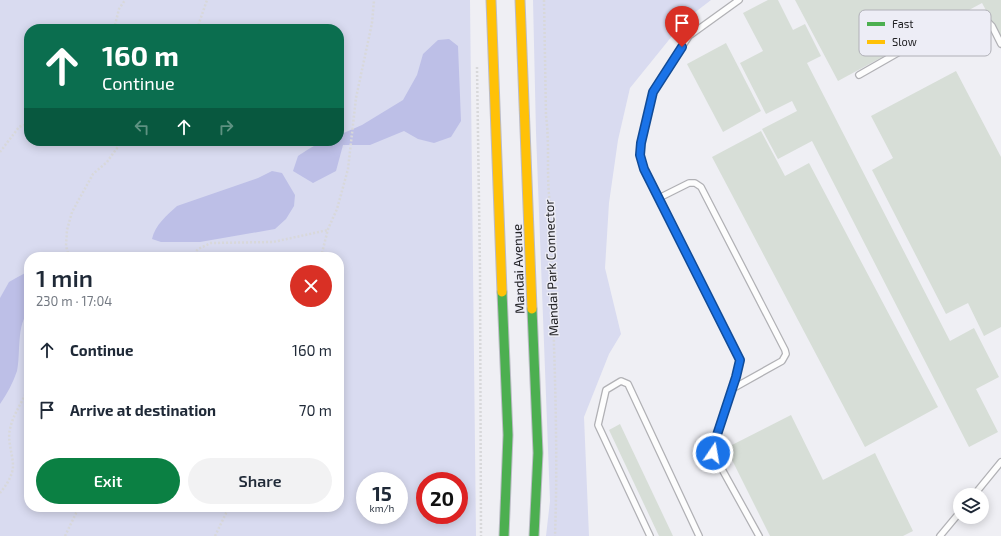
<!DOCTYPE html>
<html lang="en">
<head>
<meta charset="utf-8">
<style>
  :root { --surface:#fff; --page:#f2f2f3; --text:#1f2937; --muted:#747a83; --accent:#0b8043 }
  body { margin:0; font-family:"Exo 2",sans-serif; background:var(--page); color:var(--text); height:100vh; display:flex; flex-direction:column; font-size:15px; white-space:nowrap }
  * { box-sizing:border-box; margin:0 }
  p { font-size:13px; color:var(--muted) }
  .icon { flex:none; width:22px; height:22px; fill:none; stroke:currentColor; stroke-width:2; stroke-linecap:round; stroke-linejoin:round }
  .map { position:relative; flex:1; overflow:hidden }
  .drawer { position:absolute; left:24px; top:252px; width:320px; height:260px; display:flex; flex-direction:column; background:var(--surface); border-radius:16px; box-shadow:0 2px 10px #0003 }
  .drawer>* { flex:none }
  .hud { position:absolute; left:24px; top:24px; width:320px; height:122px; border-radius:16px; box-shadow:0 2px 10px #0003; background:#0b6e4f; color:#fff; overflow:hidden }
  .controls { position:absolute; left:953px; top:488px; display:grid; gap:8px }
  .controls a { display:grid; place-items:center; width:36px; height:36px; border-radius:50%; background:var(--surface); box-shadow:0 2px 10px #0003; font-size:20px }
  .speed { position:absolute; left:356px; top:472px; display:flex; gap:8px; font-size:20px; font-weight:700; text-align:center }
  .speed>* { display:grid; place-content:center; width:52px; height:52px; border-radius:50%; background:var(--surface); box-shadow:0 2px 10px #0003; line-height:1 }
  .speed small { font-size:10px; font-weight:400 }
  .speed .limit { border:6px solid #d22; background:#fff; color:#111 }
  .pin { position:absolute; display:grid; place-items:center; width:34px; height:34px; color:#fff; margin:-41px -17px; border-radius:50% 50% 50% 0; rotate:-45deg; box-shadow:0 0 4px #0007 }
  .pin .icon { rotate:45deg }
  .me { position:absolute; width:44px; margin:-22px; rotate:12deg; stroke-linejoin:round; filter:drop-shadow(0 0 3px #0008) }
  .turn { display:flex; align-items:center; gap:14px; height:84px; padding:0 12px; font-size:18px }
  .turn .icon { width:52px; height:52px; stroke-width:2.5 }
  .turn b { display:block; font-size:28px; line-height:34px }
  .lanes { display:flex; align-items:center; height:38px; padding:0 12px; background:#0003; justify-content:center; gap:20px; direction:ltr }
  .lanes .off { opacity:.35 }
  .round { display:grid; place-items:center; flex:none; width:42px; height:42px; border-radius:21px; background:var(--page) }
  .headline { display:flex; align-items:center; justify-content:space-between; height:68px; padding:0 12px }
  h1 { font-size:24px; font-weight:600; line-height:30px }
  .cta { display:flex; gap:8px; margin-top:auto; padding:8px 12px }
  .cta a { flex:1; height:46px; border-radius:24px; background:var(--accent); color:#fff; font-size:16px; font-weight:600; line-height:46px; text-align:center }
  .cta a+a { background:var(--page); color:var(--text) }
  ul { padding:0; list-style:none }
  li { display:flex; align-items:center; gap:12px; height:60px; padding:0 12px }
  li div { flex:1 }
  li b { display:block; font-size:15px }
  li em { font-style:normal }
  .map>svg:first-child { display:block }
</style>
</head>
<body>
<div class="map">
<svg width="1001" height="536" viewBox="0 0 1001 536">
  <rect width="100%" height="100%" fill="#efeff4"/>
  <g fill="#d9dbf0" fill-rule="evenodd">
    <path d="M 0,0 L 470,0 L 476,536 L 0,536 ZM 29,29 L 339,29 L 339,141 L 29,141 ZM 29,257 L 339,257 L 339,507 L 29,507 ZM 365,481 L 399,481 L 399,515 L 365,515 ZM 425,481 L 459,481 L 459,515 L 425,515 Z"/>
    <polygon points="533,0 711,0 685,20 630,88 618,140 609,203 605,268 621,334 609,354 584,417 589,536 546,536 550,501 536,133"/>
  </g>
  <g fill="#bdbfe7">
    <path d="M 449,39 L 458,46 L 461,121 L 451,137 L 434,143 L 418,139 L 404,131 L 370,145 L 343,145 L 336,171 L 313,183 L 293,171 L 298,156 C 315,145 319,141 339,141 L 339,135 L 362,125 L 403,100 L 417,75 L 423,54 L 438,40 Z"/>
    <path d="M 272,171 L 282,173 L 295,195 L 294,206 L 286,219 L 275,229 L 200,242 L 161,242 L 152,239 C 155,225 167,215 177,206 L 258,178 Z"/>
    <path d="M 29,271 L 29,311 C 16,325 21,353 17,371 C 13,383 7,394 0,404 L 0,298 L 9,282 L 16,278 Z"/>
  </g>
  <g fill="#d7ded7">
    <polygon points="768,0 778,0 793,30 805,24 821,56 807,63 950,341 974,328 999,377 976,389 998,432 969,447 812,141 778,159 762,129 797,111 792,101 766,114 740,63 763,51 743,13"/>
    <polygon points="795,0 1001,0 1001,38 982,3 838,81"/>
    <polygon points="726,43 761,111 723,132 687,64"/>
    <polygon points="956,71 1001,157 1001,327 984,336 968,303 946,314 872,170 893,158 871,116"/>
    <polygon points="761,131 785,176 809,163 938,407 865,447 712,157"/>
    <polygon points="791,415 823,480 875,453 913,531 903,536 770,536 726,448"/>
    <polygon points="620,424 673,536 659,536 609,430"/>
  </g>
  <g fill="none" stroke-linecap="round" stroke-linejoin="round">
    <g stroke="#b1b1b5" stroke-width="8">
      <g id="lane">
        <polyline points="739,0 689,36 653,92 641,143 640,155 644,169 740,360 732,389 713,447 713,453 759,536"/>
        <polyline points="859,75 950,23 970,15 984,18 992,26 1001,44"/>
        <polyline points="659,198 689,183 695,183 701,187 785,350 786,354 782,361 732,389"/>
        <polyline points="974,495 1001,462"/>
        <polyline points="650,536 598,425 606,390 621,381 628,384 699,536"/>
        <polyline points="940,536 960,512"/>
      </g>
    </g>
    <g stroke="#bbbbc5" stroke-width="11">
      <g id="fast">
        <polyline points="502,292 508,435 504,536"/>
        <polyline points="532,309 538,453 534,536"/>
      </g>
    </g>
    <g stroke="#bbbbc5" stroke-width="11">
      <g id="slow">
        <polyline points="491,0 502,292"/>
        <polyline points="520,0 532,309"/>
      </g>
    </g>
    <g stroke="#d8d8da" stroke-width="2.5" stroke-dasharray="2 2" stroke-linecap="butt">
      <path d="M 544,0 L 546,116 C 550,145 546,174 550,204 C 552,315 559,426 555,536"/>
      <polyline points="114,29 119,9 125,0"/>
      <polyline points="197,29 207,0"/>
      <polyline points="477,67 480,269 481,536"/>
      <polyline points="0,152 19,127 29,123"/>
      <polyline points="69,257 66,246 67,230 72,212 93,174 107,162 122,141"/>
      <polyline points="191,257 198,249 211,243 273,242 328,230"/>
      <polyline points="321,257 328,229 337,209 348,169 356,98 372,23 374,0"/>
      <path d="M 0,493 C 6,486 13,475 13,466 C 13,454 7,441 10,429 C 13,414 23,401 29,387"/>
      <polyline points="65,536 79,507"/>
      <polyline points="215,536 229,507"/>
    </g>
    <use href="#lane" stroke="#fdfdfd" stroke-width="5.5"/>
    <use href="#fast" stroke="#4caf50" stroke-width="9"/>
    <use href="#slow" stroke="#ffc107" stroke-width="9"/>
  </g>
  <g fill="none" stroke-linecap="round" stroke-linejoin="round">
    <g stroke="#114b97" stroke-width="10">
      <polyline id="route" points="682,47 653,92 641,143 640,155 644,169 740,360 736,377 713,447 713,453"/>
    </g>
    <use href="#route" stroke="#1a73e8" stroke-width="7"/>
  </g>
  <g text-anchor="middle" dominant-baseline="central" stroke-width="3" stroke-linejoin="round" paint-order="stroke">
    <g font-size="13" fill="#222225" stroke="#ededf6">
      <text transform="translate(551 268) rotate(-92)">Mandai Park Connector</text>
      <text transform="translate(518 269) rotate(-92)">Mandai Avenue</text>
    </g>
  </g>
  <rect x="859" y="10" width="132" height="46" rx="6" fill="#ededf6" stroke="#b0b0b7" stroke-width="1"/>
  <rect x="867" y="22" width="18" height="4" fill="#4caf50"/>
  <rect x="867" y="40" width="18" height="4" fill="#ffc107"/>
  <g font-size="11" fill="#222225">
    <text x="892" y="28">Fast</text>
    <text x="892" y="46">Slow</text>
  </g>
</svg>
<div class="controls">
<a><svg class="icon" aria-label="layers" viewBox="0 0 24 24"><path d="M12 4l9 5-9 5-9-5zM3 14l9 5 9-5"/></svg></a>
</div>
<div class="speed"><div>15<small>km/h</small></div><div class="limit">20</div></div>
<div class="pin" style="left:682px;top:47px;background:#d93025"><svg class="icon" aria-label="arrive" viewBox="0 0 24 24"><path d="M6 21V4h12l-3 4 3 4H6"/></svg></div>
<svg class="me" style="left:713px;top:453px" viewBox="-20 -20 40 40"><circle r="17" fill="#1a73e8" stroke="#fff" stroke-width="3"/><path d="M0-11L8 9 0 5-8 9z" fill="#fff"/></svg>
<div class="hud">
<div class="turn"><svg class="icon" aria-label="ahead" viewBox="0 0 24 24"><path d="M12 20V5M6 11l6-6 6 6"/></svg><div><b>160 m</b>Continue</div></div>
<div class="lanes"><svg class="icon off" aria-label="left" viewBox="0 0 24 24"><path d="M17 20v-9H6M10 6l-5 5 5 5"/></svg><svg class="icon" aria-label="ahead" viewBox="0 0 24 24"><path d="M12 20V5M6 11l6-6 6 6"/></svg><svg class="icon off" aria-label="right" viewBox="0 0 24 24"><path d="M7 20v-9h11M14 6l5 5-5 5"/></svg></div>
</div>
<section class="drawer">
<div class="headline"><div><h1>1 min</h1><p>230 m · 17:04</p></div><a class="round" style="background:#d93025;color:#fff"><svg class="icon" aria-label="close" viewBox="0 0 24 24"><path d="M6 6l12 12M18 6L6 18"/></svg></a></div>
<ul>
<li><svg class="icon" aria-label="ahead" viewBox="0 0 24 24"><path d="M12 20V5M6 11l6-6 6 6"/></svg><div><b>Continue</b></div><em>160 m</em></li>
<li><svg class="icon" aria-label="arrive" viewBox="0 0 24 24"><path d="M6 21V4h12l-3 4 3 4H6"/></svg><div><b>Arrive at destination</b></div><em>70 m</em></li>
</ul>
<div class="cta"><a>Exit</a><a>Share</a></div>
</section>
</div>
</body>
</html>
